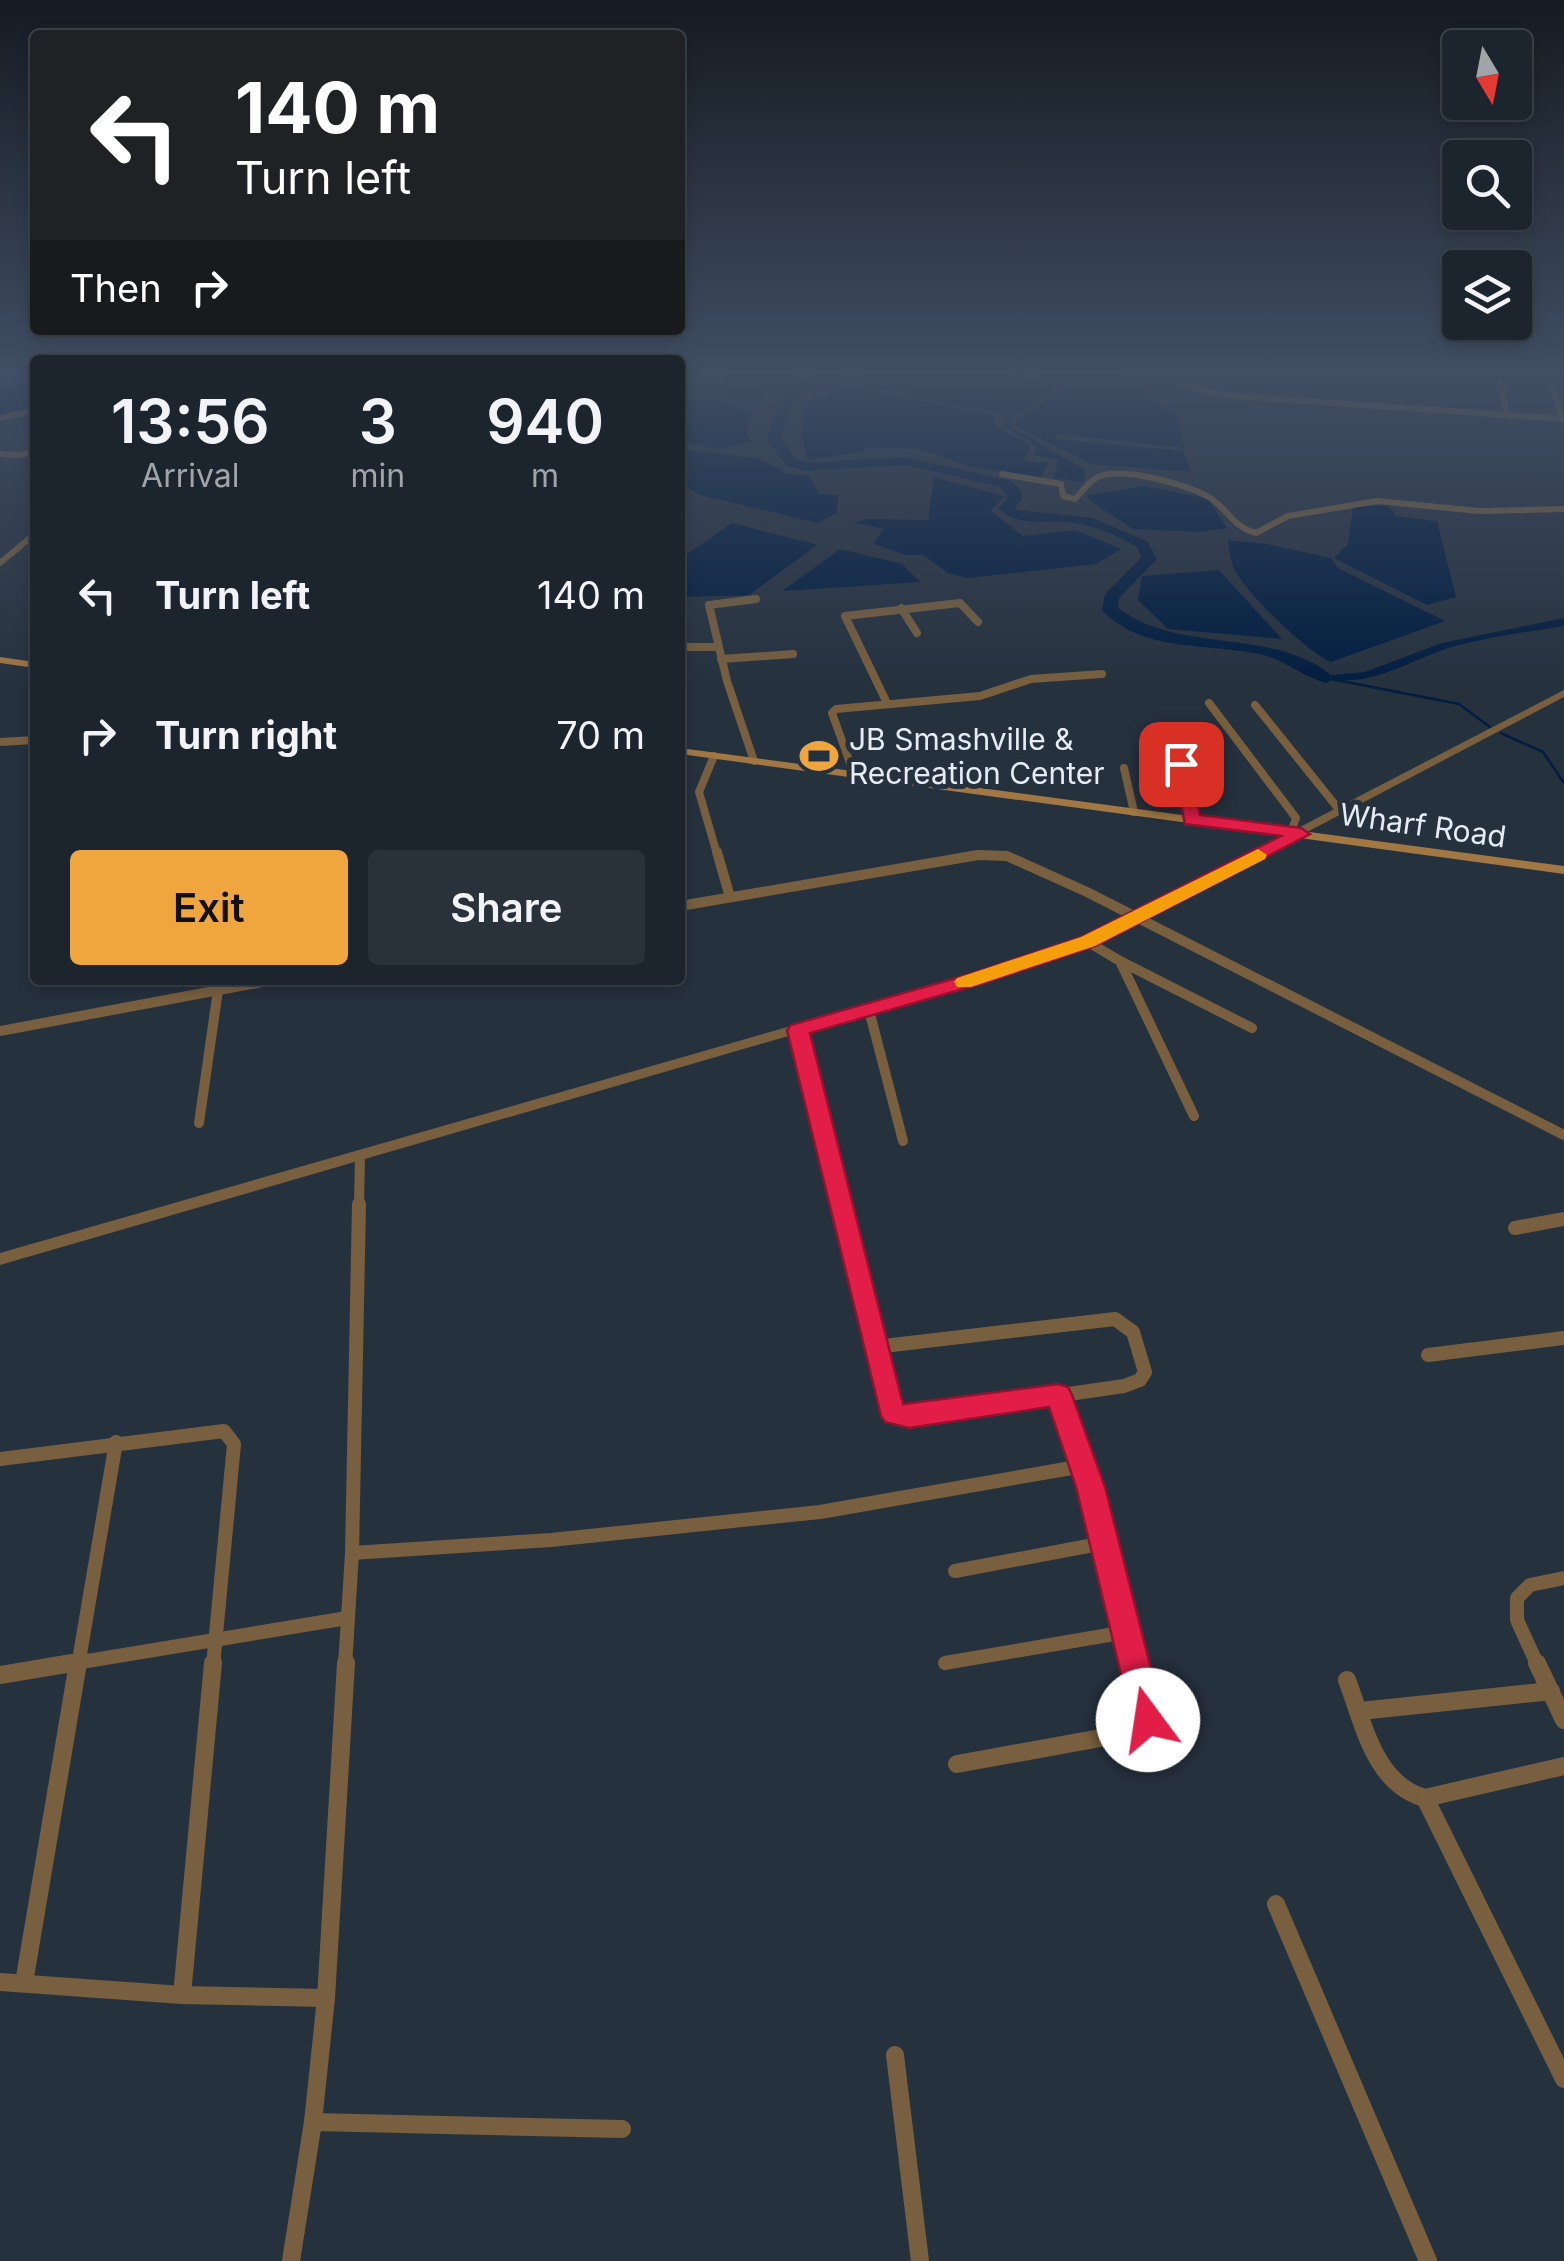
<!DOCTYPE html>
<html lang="en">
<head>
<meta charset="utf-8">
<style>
  :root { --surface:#1c252e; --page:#29313a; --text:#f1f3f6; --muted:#a0a5aa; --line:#3a424a; --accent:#f0a63e }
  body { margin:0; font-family:Inter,sans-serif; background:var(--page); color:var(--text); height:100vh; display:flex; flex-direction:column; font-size:38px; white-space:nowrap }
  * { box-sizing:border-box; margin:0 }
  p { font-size:32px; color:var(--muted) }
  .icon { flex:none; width:55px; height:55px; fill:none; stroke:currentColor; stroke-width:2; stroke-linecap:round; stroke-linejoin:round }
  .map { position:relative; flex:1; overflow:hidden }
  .drawer { position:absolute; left:30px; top:355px; width:655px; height:630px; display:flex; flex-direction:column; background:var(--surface); border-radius:10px; box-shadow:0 5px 15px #0003,0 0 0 2px var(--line) }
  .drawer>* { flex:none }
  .top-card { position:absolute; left:30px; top:30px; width:655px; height:305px; border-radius:10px; box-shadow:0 5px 15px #0003,0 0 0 2px var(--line); background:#202124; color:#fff; overflow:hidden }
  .needle { width:65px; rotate:170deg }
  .tools { position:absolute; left:1442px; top:30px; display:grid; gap:20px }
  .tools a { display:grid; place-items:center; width:90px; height:90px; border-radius:10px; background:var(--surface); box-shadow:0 5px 15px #0003,0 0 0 2px var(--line); font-size:50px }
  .pin { position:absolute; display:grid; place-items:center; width:85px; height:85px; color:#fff; margin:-42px; border-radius:20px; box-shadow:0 5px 15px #0006 }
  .me { position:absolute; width:110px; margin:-55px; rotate:346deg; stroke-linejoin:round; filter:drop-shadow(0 0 8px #0008) }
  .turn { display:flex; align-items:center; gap:35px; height:210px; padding:0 40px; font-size:45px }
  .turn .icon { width:130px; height:130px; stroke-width:2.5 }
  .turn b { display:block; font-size:70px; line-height:85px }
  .then { display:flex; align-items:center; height:95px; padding:0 40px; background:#0003; gap:20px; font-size:38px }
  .eta { display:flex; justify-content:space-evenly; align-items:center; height:170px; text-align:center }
  .eta b { font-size:60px; font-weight:600; line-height:70px }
  .primary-button { display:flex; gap:20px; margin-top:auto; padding:20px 40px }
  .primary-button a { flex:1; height:115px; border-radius:10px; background:var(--accent); color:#111; font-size:40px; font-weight:600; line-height:115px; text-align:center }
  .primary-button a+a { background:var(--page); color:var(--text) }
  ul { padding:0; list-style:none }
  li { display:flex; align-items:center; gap:30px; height:140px; padding:0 40px }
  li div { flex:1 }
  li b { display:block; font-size:38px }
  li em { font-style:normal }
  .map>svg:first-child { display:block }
</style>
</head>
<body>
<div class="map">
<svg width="1564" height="2261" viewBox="0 0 1564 2261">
  <rect width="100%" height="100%" fill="#26313e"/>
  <g fill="#011d40">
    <polygon points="731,373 792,373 768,385 759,406 718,395"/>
    <polygon points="869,373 996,373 1056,386 1015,415 900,394 907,390 903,388 897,392 851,383"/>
    <polygon points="1049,373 1113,373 1178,418 1184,448 1061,434 1051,439 1183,451 1191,472 1091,464 1017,427 1015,422 1071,386 1042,376"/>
    <polygon points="21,383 35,383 35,409 0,417 0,387"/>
    <polygon points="849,387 995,416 995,426 1030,445 1024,461 1049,463 1039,478 967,466 920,449 869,447 861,452 808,460 802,437 804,402"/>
    <polygon points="680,399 712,399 753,412 747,433 751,442 720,449 680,441"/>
    <polygon points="1005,415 1014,417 1009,426 1086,470 1084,482 1054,478 1058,459 1032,455 1038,446 1003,426"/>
    <polygon points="680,450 758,458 788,474 809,476 819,494 838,495 837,513 817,523 700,495 680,483"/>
    <polygon points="934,477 1004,496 991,511 1023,536 1075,530 1121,549 1096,564 967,578 948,573 923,555 905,555 873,543 884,529 854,523 866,519 928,520"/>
    <polygon points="1146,486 1208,499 1227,528 1199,532 1133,529 1089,500 1087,495"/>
    <polygon points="1387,505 1396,516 1437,521 1456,597 1427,605 1334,558 1348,544 1353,507"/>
    <polygon points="732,523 817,545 749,595 680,597 680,559"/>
    <path d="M 1228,540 L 1267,544 L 1331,558 L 1338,568 L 1445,621 L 1331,662 C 1305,650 1242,591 1232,564 C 1230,557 1229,548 1228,540 Z"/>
    <polygon points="840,549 902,564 920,582 782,591"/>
    <polygon points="1219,570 1282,639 1168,629 1138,600 1142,576"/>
    <path d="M 1564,618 L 1564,626 C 1528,632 1491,636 1455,646 C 1412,658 1367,692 1320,676 L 1365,672 L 1442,643 Z"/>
  </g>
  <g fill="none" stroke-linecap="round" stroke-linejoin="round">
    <g stroke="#011d40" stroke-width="2.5">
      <polyline points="1326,678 1459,704 1490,727"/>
      <polyline points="1501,733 1543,752 1564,783"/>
    </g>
    <path fill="#011d40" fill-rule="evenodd" d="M 823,373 L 841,373 C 799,399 794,383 781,440 L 797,460 L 806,463 L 905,457 L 1011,481 L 1022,492 L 1022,499 L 1014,508 L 1017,510 L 1093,518 L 1148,542 L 1157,559 L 1119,598 L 1118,608 C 1182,656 1272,625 1335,678 L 1326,683 C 1303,677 1285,660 1263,655 C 1210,642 1143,654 1102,610 L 1105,594 L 1141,558 L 1137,547 C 1116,534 1092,525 1068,522 C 1043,520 1017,527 998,508 L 1008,498 L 1001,487 L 905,465 L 806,471 L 787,466 L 767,440 C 777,404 786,385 823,373 Z"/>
    <g stroke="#785f3f" stroke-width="6">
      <polyline points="1145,373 1220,395 1564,419"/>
      <polyline points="1498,373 1507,415"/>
      <polyline points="1549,375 1562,419"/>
      <polyline points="0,418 35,410"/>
      <polyline points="0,454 22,455 35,449"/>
      <path d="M 1002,474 L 1061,484 L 1063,496 L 1075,499 C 1082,492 1089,481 1098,477 C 1121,466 1193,485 1213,500 C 1229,512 1235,528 1256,533 L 1288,516 L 1377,501 L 1479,511 L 1564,509"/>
      <polyline points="0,563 30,538"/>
    </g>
    <g stroke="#785f3f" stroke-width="8">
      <polyline points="901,608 917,633"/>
      <polyline points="680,647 718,647"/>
      <polyline points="721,659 793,654"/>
      <polyline points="887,703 845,616 960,603 978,622"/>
      <polyline points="1209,703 1296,818 1291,832"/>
      <polyline points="1255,705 1341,812"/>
      <polyline points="1176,735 1192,820"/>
      <polyline points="0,742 35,740"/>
      <polyline points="714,756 699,792 717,854"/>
      <polyline points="754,761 727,681 709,605 756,599"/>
      <polyline points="1124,768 1134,812"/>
      <polyline points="854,774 832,713 836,709 980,696 1031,679 1102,674"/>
    </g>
    <g stroke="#785f3f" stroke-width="10">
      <polyline points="717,852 730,897"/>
      <polyline points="680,906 978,855 1007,856 1087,892 1564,1135"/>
      <polyline points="1088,942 1120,961"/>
      <polyline points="869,1010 903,1141"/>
      <polyline points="798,1030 841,1207"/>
      <polyline points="0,1031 273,980"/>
      <polyline points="1194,1116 1120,961 1252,1028"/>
      <polyline points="199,1123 218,990"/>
      <polyline points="359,1207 360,1155"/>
    </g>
    <g stroke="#785f3f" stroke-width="14">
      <polyline points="840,1204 875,1347"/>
      <polyline points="1515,1228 1564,1219"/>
      <polygon points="1115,1319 1133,1332 1145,1372 1140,1380 1124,1386 909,1417 895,1414 889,1405 875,1347"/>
      <polyline points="1428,1355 1564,1338"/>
      <polyline points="1058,1395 1090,1487 1134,1666"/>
      <polyline points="0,1459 224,1431 234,1444 213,1666"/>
      <polyline points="352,1553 551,1540 820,1512 1083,1466"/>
      <polyline points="955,1571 1104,1543"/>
      <polyline points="945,1663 1126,1632"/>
      <polyline points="57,1666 347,1618"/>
      <polyline points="78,1666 116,1442"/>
      <polyline points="345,1666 352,1553 359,1204"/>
      <polyline points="1538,1666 1517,1620 1517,1598 1530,1585 1564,1578"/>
    </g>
    <g stroke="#785f3f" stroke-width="18">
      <polyline points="1537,1663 1564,1720"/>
      <polyline points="0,1675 72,1663"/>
      <path d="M 1347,1680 C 1364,1724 1374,1784 1425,1798 L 1564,1766"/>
      <polyline points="1360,1711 1551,1691"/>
      <polyline points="957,1764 1128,1733 1148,1720 1134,1663"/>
      <polyline points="1425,1798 1564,2079"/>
      <polyline points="1276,1904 1428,2261"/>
      <polyline points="0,1982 182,1995 326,1998"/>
      <polyline points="24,1983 78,1663"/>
      <polyline points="182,1995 213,1663"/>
      <polyline points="895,2055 920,2261"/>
      <polyline points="313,2122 622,2129"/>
      <polyline points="291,2261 313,2122 326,1998 346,1663"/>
    </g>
    <polygon fill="#785f3f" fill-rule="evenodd" points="1564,690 1564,697 1092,945 1057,958 0,1265 0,1253 1049,952 1084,939"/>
    <g fill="#a17844" fill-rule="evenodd">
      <polygon points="0,657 35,662 35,668 0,663"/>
      <polygon points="680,748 1564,866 1564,874 680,754"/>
    </g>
  </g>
  <linearGradient id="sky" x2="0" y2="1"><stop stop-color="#151b22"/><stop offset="0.54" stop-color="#414e63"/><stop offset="1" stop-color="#414e63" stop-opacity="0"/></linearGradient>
  <rect width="1564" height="690" fill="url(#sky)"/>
  <polygon fill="#e11d48" stroke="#92132f" stroke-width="2.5" points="1175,760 1190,764 1200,815 1301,828 1310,834 1095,946 984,983 810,1033 903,1404 1058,1384 1068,1387 1072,1395 1105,1487 1164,1720 1159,1731 1148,1735 1136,1731 1132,1720 1076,1487 1049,1407 909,1428 885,1422 881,1416 787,1030 791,1025 970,974 1081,937 1281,836 1185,824 1173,764"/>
  <polygon fill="#f59e0b" points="1258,849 1267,855 1265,859 1095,946 971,987 957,987 954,982 957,978 1081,937"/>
  <defs>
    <g id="stadium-bare" transform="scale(3)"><path d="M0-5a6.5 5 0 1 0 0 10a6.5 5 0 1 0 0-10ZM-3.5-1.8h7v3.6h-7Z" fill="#f0a63e" stroke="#26313e" stroke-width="2.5" paint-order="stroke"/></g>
  </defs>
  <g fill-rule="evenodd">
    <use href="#stadium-bare" x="819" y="756"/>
  </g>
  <g text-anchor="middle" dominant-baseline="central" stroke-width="10" stroke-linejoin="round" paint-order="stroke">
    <g font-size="30" fill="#e5ecf5" stroke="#26313e" text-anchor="start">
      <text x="849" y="739">JB Smashville &amp;<tspan x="849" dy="34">Recreation Center</tspan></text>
    </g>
    <g font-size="30" fill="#e5ecf5" stroke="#26313e">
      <text transform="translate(1423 825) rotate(8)">Wharf Road</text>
    </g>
  </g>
</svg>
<div class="tools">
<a><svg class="needle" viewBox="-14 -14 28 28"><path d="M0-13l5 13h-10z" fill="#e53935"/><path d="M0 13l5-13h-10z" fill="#a0a5aa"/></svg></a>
<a><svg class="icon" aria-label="search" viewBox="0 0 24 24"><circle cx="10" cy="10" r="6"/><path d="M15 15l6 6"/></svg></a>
<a><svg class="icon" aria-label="layers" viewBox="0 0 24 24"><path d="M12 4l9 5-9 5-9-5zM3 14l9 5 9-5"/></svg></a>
</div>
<div class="pin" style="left:1181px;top:764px;background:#d93025"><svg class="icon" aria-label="arrive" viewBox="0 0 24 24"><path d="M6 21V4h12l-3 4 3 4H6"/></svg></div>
<svg class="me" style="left:1148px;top:1720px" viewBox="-20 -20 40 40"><circle r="19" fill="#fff"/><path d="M0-13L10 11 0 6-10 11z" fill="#e11d48"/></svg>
<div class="top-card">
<div class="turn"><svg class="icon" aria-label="left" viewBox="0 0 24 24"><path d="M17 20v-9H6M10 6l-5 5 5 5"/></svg><div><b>140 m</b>Turn left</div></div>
<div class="then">Then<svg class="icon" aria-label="right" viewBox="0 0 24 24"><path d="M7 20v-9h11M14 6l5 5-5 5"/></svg></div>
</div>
<section class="drawer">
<div class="eta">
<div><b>13:56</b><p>Arrival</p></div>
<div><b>3</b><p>min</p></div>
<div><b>940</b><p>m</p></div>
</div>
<ul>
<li><svg class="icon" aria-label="left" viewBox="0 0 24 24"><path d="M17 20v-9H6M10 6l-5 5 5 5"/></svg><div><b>Turn left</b></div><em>140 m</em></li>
<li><svg class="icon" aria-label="right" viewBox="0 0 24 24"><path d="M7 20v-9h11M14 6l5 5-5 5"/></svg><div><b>Turn right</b></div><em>70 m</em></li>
</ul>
<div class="primary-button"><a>Exit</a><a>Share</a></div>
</section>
</div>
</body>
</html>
